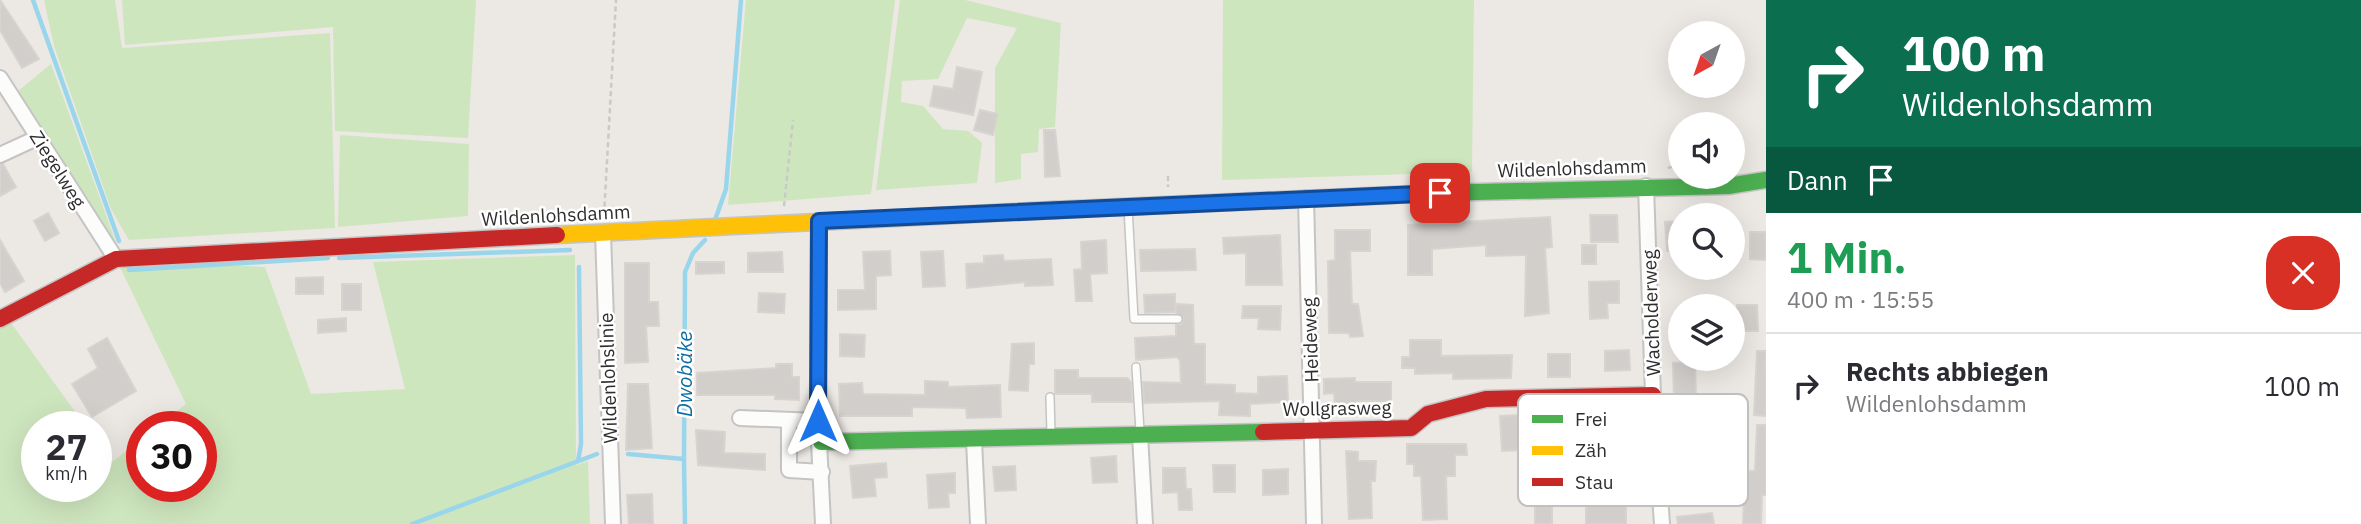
<!DOCTYPE html>
<html lang="de">
<head>
<meta charset="utf-8">
<style>
  :root { --surface:#fff; --page:#f7f7f7; --text:#2b2b33; --muted:#7c7c81; --line:#e1e1e2 }
  body { margin:0; font-family:"IBM Plex Sans",sans-serif; background:var(--page); color:var(--text); height:100vh; display:flex; flex-direction:column; font-size:26px; white-space:nowrap }
  * { box-sizing:border-box; margin:0 }
  p { font-size:23px; color:var(--muted) }
  .icon { flex:none; width:38px; height:38px; fill:none; stroke:currentColor; stroke-width:2; stroke-linecap:round; stroke-linejoin:round }
  .map { position:relative; flex:1; overflow:hidden }
  .sheet { display:flex; flex-direction:column; background:var(--surface); width:595px }
  .sheet>* { flex:none }
  .banner { background:#0b6e4f; color:#fff; overflow:hidden }
  .needle { width:46px; rotate:220deg }
  .fabs { position:absolute; left:1668px; top:21px; display:grid; gap:14px }
  .fabs a { display:grid; place-items:center; width:77px; height:77px; border-radius:50%; background:var(--surface); box-shadow:0 7px 28px #0002; font-size:35px }
  .speed { position:absolute; left:21px; top:411px; display:flex; gap:14px; font-size:35px; font-weight:700; text-align:center }
  .speed>* { display:grid; place-content:center; width:91px; height:91px; border-radius:50%; background:var(--surface); box-shadow:0 7px 28px #0002; line-height:1 }
  .speed small { font-size:18px; font-weight:400 }
  .speed .limit { border:10px solid #d22; background:#fff; color:#111 }
  .pin { position:absolute; display:grid; place-items:center; width:60px; height:60px; color:#fff; margin:-30px; border-radius:14px; box-shadow:0 4px 10px #0006 }
  .me { position:absolute; width:77px; margin:-38px; rotate:0deg; stroke-linejoin:round; filter:drop-shadow(0 0 5px #0008) }
  .turn { display:flex; align-items:center; gap:24px; height:147px; padding:0 21px; font-size:32px }
  .turn .icon { width:91px; height:91px; stroke-width:2.5 }
  .turn b { display:block; font-size:49px; line-height:60px }
  .then { display:flex; align-items:center; height:66px; padding:0 21px; background:#0003; gap:14px; font-size:26px }
  .round { display:grid; place-items:center; flex:none; width:74px; height:74px; border-radius:28px; background:var(--page) }
  .headline { display:flex; align-items:center; justify-content:space-between; height:119px; padding:0 21px }
  h1 { font-size:42px; font-weight:800; line-height:52px; color:#1e9e55 }
  ul { padding:0; list-style:none }
  li { display:flex; align-items:center; gap:21px; height:105px; padding:0 21px; border-top:2px solid var(--line) }
  li div { flex:1 }
  li b { display:block; font-size:26px }
  li em { font-style:normal }
  main { display:flex; flex:1; min-height:0 }
  .map>svg:first-child { display:block }
</style>
</head>
<body>
<main>
<div class="map">
<svg width="1766" height="524" viewBox="0 0 1766 524">
  <rect width="100%" height="100%" fill="#ece8e4"/>
  <g fill="#cee6be">
    <polygon points="44,0 115,0 122,48 330,33 335,228 129,240 111,209 54,46"/>
    <polygon points="122,0 476,0 468,138 335,131 333,27 125,45"/>
    <polygon points="746,0 895,0 871,194 728,205"/>
    <polygon points="900,0 965,0 1061,23 1055,127 1039,129 1038,152 1021,154 1021,179 995,183 995,68 1017,28 967,18 938,79 902,81 901,102 923,106 943,129 968,131 982,143 977,183 876,190"/>
    <polygon points="1223,0 1474,0 1472,172 1222,180"/>
    <polygon points="51,64 117,245 112,246 17,92"/>
    <polygon points="340,135 469,144 468,216 338,227"/>
    <polygon points="575,255 576,465 588,461 590,524 0,524 0,318 6,316 86,427 37,427 37,486 96,486 96,442 112,462 142,439 142,486 201,486 201,427 157,427 186,404 116,259 265,267 311,394 405,389 373,262"/>
  </g>
  <g fill="none" stroke-linecap="round" stroke-linejoin="round">
    <g stroke="#99d6ec" stroke-width="4.5">
      <polyline points="33,0 119,241"/>
      <polyline points="715,220 726,189 741,0"/>
      <polyline points="339,258 570,250"/>
      <polyline points="129,270 328,258"/>
      <polyline points="628,454 684,459 685,272 693,253 705,240"/>
      <polyline points="684,459 685,524"/>
      <polyline points="578,461 581,444 579,267"/>
      <polyline points="412,524 597,454"/>
    </g>
  </g>
  <g fill="#d1cecb" stroke="#d7d4d0" stroke-width="2">
    <polygon points="0,0 39,59 22,68 0,30"/>
    <polygon points="957,67 982,72 973,115 930,106 934,86 953,89"/>
    <polygon points="980,110 998,114 993,135 974,130"/>
    <polygon points="1044,130 1055,130 1060,176 1045,177"/>
    <polygon points="3,164 16,187 0,196 0,165"/>
    <polygon points="48,213 59,233 45,241 34,221"/>
    <polygon points="1590,215 1617,215 1618,242 1591,242"/>
    <polygon points="1550,217 1552,247 1545,248 1549,313 1525,316 1526,255 1486,256 1486,245 1432,249 1432,275 1408,275 1408,225"/>
    <polygon points="1680,221 1680,250 1667,251 1665,222"/>
    <polygon points="1335,230 1370,230 1370,251 1350,251 1352,304 1358,304 1363,336 1350,337 1349,333 1329,333 1328,261 1335,260"/>
    <polygon points="1750,232 1766,232 1766,260 1750,259"/>
    <polygon points="1280,235 1282,285 1246,285 1246,253 1224,254 1223,238"/>
    <polygon points="0,240 24,281 5,292 0,283"/>
    <polygon points="1106,240 1107,273 1090,274 1092,301 1076,301 1074,270 1082,269 1081,242"/>
    <rect x="1582" y="245" width="14" height="19"/>
    <polygon points="1195,249 1196,270 1141,271 1140,250"/>
    <polygon points="890,251 891,275 876,276 876,309 838,310 838,290 865,290 863,252"/>
    <polygon points="943,251 945,286 923,287 921,252"/>
    <polygon points="782,252 783,272 748,272 748,253"/>
    <polygon points="1003,255 1004,261 1051,259 1053,285 1025,286 1025,282 967,288 966,264 984,263 984,256"/>
    <polygon points="696,262 724,262 724,273 696,274"/>
    <polygon points="625,263 649,263 649,302 658,302 659,326 646,326 648,362 625,363"/>
    <polygon points="323,277 323,294 296,294 296,278"/>
    <polygon points="1619,281 1619,303 1607,303 1608,318 1590,319 1589,282"/>
    <rect x="342" y="284" width="19" height="26"/>
    <polygon points="759,293 785,294 784,313 758,312"/>
    <polygon points="1175,294 1175,312 1145,313 1144,295"/>
    <polygon points="1176,304 1193,305 1194,344 1205,344 1205,384 1235,385 1235,393 1258,394 1258,377 1287,376 1288,402 1250,404 1250,416 1219,415 1220,401 1144,403 1143,382 1181,383 1180,361 1177,357 1136,360 1135,338 1176,336 1176,325 1182,324 1184,318 1176,313"/>
    <polygon points="1737,305 1757,305 1758,331 1737,331 1737,323 1732,323 1732,310 1737,310"/>
    <polygon points="1243,306 1281,306 1280,330 1258,329 1259,318 1242,318"/>
    <polygon points="346,318 346,331 318,333 318,320"/>
    <polygon points="840,334 865,335 864,357 840,356"/>
    <polygon points="107,338 136,391 92,417 72,384 98,368 88,349"/>
    <polygon points="1410,340 1441,340 1441,356 1512,355 1511,378 1453,379 1453,373 1415,374 1415,368 1402,368 1402,357 1410,357"/>
    <polygon points="1034,343 1034,364 1029,364 1028,391 1009,390 1012,344"/>
    <polygon points="1629,350 1630,370 1605,371 1605,351"/>
    <polygon points="1757,351 1766,351 1766,416 1754,415"/>
    <rect x="1548" y="354" width="22" height="23"/>
    <polygon points="1695,362 1696,398 1674,399 1673,363"/>
    <polygon points="776,364 792,364 792,377 799,377 799,400 775,399 775,395 697,395 697,373 776,368"/>
    <polygon points="1055,370 1078,370 1078,378 1127,378 1131,382 1132,402 1092,402 1092,394 1055,394"/>
    <polygon points="1355,378 1355,382 1391,382 1391,401 1356,401 1356,406 1335,407 1334,393 1324,394 1324,379"/>
    <polygon points="925,381 948,382 948,387 1000,385 1001,417 967,418 966,408 912,407 912,416 840,416 839,384 862,383 863,394 925,395"/>
    <polygon points="628,384 648,384 652,448 626,450"/>
    <polygon points="1520,415 1523,450 1502,451 1500,416"/>
    <polygon points="1757,425 1766,425 1766,495 1762,495 1761,524 1743,524 1745,471 1755,471"/>
    <polygon points="696,430 725,432 724,453 765,454 765,470 698,465"/>
    <polygon points="1407,444 1466,444 1467,455 1455,455 1455,476 1446,476 1447,519 1423,520 1421,476 1414,476 1414,464 1407,464"/>
    <polygon points="1346,451 1358,452 1358,461 1376,461 1375,481 1371,481 1372,518 1349,519"/>
    <polygon points="1116,456 1117,482 1093,483 1091,458"/>
    <polygon points="886,463 887,477 874,478 876,496 853,498 850,466"/>
    <polygon points="1213,465 1235,465 1235,492 1214,492"/>
    <polygon points="1015,466 1016,490 995,491 993,467"/>
    <polygon points="1163,468 1185,468 1186,489 1191,489 1192,510 1179,510 1178,492 1163,493"/>
    <polygon points="1288,469 1288,494 1263,495 1263,470"/>
    <polygon points="955,473 955,493 948,493 949,507 929,508 927,475"/>
    <polygon points="652,494 653,524 629,524 627,495"/>
    <rect x="1586" y="501" width="40" height="23"/>
    <rect x="1535" y="503" width="17" height="21"/>
    <polygon points="1712,513 1714,524 1678,524 1677,517"/>
  </g>
  <g fill="none" stroke-linecap="round" stroke-linejoin="round">
    <g stroke="#c5c4c5" stroke-width="10">
      <g id="lane">
        <polyline points="1128,207 1134,319 1178,319"/>
        <polyline points="1136,367 1140,431"/>
        <polyline points="1050,397 1051,434"/>
      </g>
    </g>
    <g stroke="#c5c4c5" stroke-width="18">
      <g id="street">
        <polyline points="0,78 116,259"/>
        <polyline points="0,155 39,137"/>
        <polyline points="1646,186 1653,395 1662,524"/>
        <polyline points="1306,198 1314,524"/>
        <polyline points="819,221 818,421 823,524"/>
        <polyline points="603,233 613,524"/>
        <polyline points="740,418 818,421"/>
        <polyline points="789,420 789,470 822,472"/>
        <polyline points="1140,435 1145,524"/>
        <polyline points="974,441 978,524"/>
      </g>
    </g>
    <g stroke="#c5c4c5" stroke-width="19">
      <g id="fast">
        <polyline points="1437,193 1728,186 1766,180"/>
        <polyline points="821,442 1263,432"/>
      </g>
    </g>
    <g stroke="#c5c4c5" stroke-width="19">
      <polyline id="slow" points="557,235 1053,210"/>
    </g>
    <g stroke="#c5c4c5" stroke-width="19">
      <g id="jam">
        <polyline points="1053,210 1437,193"/>
        <polyline points="0,319 116,259 557,235"/>
        <polyline points="1263,432 1411,428 1428,414 1486,399 1653,395"/>
      </g>
    </g>
    <g stroke="#c9c9c8" stroke-width="2.5" stroke-dasharray="5 3.5" stroke-linecap="butt">
      <polyline points="1642,162 1643,169"/>
      <polyline points="1732,163 1739,163"/>
      <polyline points="1465,166 1465,175"/>
      <polyline points="1668,168 1680,164"/>
      <polyline points="1168,176 1168,187"/>
      <polyline points="784,206 793,120"/>
      <polyline points="604,215 616,0"/>
    </g>
    <use href="#lane" stroke="#fcfcfb" stroke-width="7"/>
    <use href="#street" stroke="#fcfcfb" stroke-width="14"/>
    <use href="#fast" stroke="#4caf50" stroke-width="16"/>
    <use href="#slow" stroke="#ffc107" stroke-width="16"/>
    <use href="#jam" stroke="#c62828" stroke-width="16"/>
  </g>
  <g fill="none" stroke-linecap="round" stroke-linejoin="round">
    <g stroke="#114b97" stroke-width="18">
      <polyline id="route" points="818,421 819,221 1440,193"/>
    </g>
    <use href="#route" stroke="#1a73e8" stroke-width="12"/>
  </g>
  <g text-anchor="middle" dominant-baseline="central" stroke-width="5" stroke-linejoin="round" paint-order="stroke">
    <g font-size="19" fill="#2e2e2e" stroke="#fff">
      <text transform="translate(1572 168) rotate(-2)">Wildenlohsdamm</text>
      <text transform="translate(58 169) rotate(58)">Ziegelweg</text>
      <text transform="translate(556 215) rotate(-3)">Wildenlohsdamm</text>
      <text transform="translate(1651 313) rotate(-92)">Wacholderweg</text>
      <text transform="translate(1310 340) rotate(-92)">Heideweg</text>
      <text transform="translate(608 378) rotate(-92)">Wildenlohslinie</text>
      <text transform="translate(1337 408) rotate(-1)">Wollgrasweg</text>
    </g>
    <g font-size="21" font-style="italic" fill="#0d6fa3" stroke="#fff">
      <text transform="translate(684 374) rotate(-90)">Dwobäke</text>
    </g>
  </g>
  <rect x="1518" y="394" width="230" height="112" rx="10" fill="#fff" stroke="#c0c0c0" stroke-width="2"/>
  <rect x="1532" y="415" width="31" height="8" fill="#4caf50"/>
  <rect x="1532" y="446" width="31" height="9" fill="#ffc107"/>
  <rect x="1532" y="478" width="31" height="8" fill="#c62828"/>
  <g font-size="19" fill="#2e2e2e">
    <text x="1575" y="426">Frei</text>
    <text x="1575" y="457">Zäh</text>
    <text x="1575" y="489">Stau</text>
  </g>
</svg>
<div class="fabs">
<a><svg class="needle" viewBox="-14 -14 28 28"><path d="M0-13l5 13h-10z" fill="#e53935"/><path d="M0 13l5-13h-10z" fill="#7c7c81"/></svg></a>
<a><svg class="icon" aria-label="sound" viewBox="0 0 24 24"><path d="M4 9h4l5-4v14l-5-4H4zM17 9q2 3 0 6"/></svg></a>
<a><svg class="icon" aria-label="search" viewBox="0 0 24 24"><circle cx="10" cy="10" r="6"/><path d="M15 15l6 6"/></svg></a>
<a><svg class="icon" aria-label="layers" viewBox="0 0 24 24"><path d="M12 4l9 5-9 5-9-5zM3 14l9 5 9-5"/></svg></a>
</div>
<div class="speed"><div>27<small>km/h</small></div><div class="limit">30</div></div>
<div class="pin" style="left:1440px;top:193px;background:#d93025"><svg class="icon" aria-label="arrive" viewBox="0 0 24 24"><path d="M6 21V4h12l-3 4 3 4H6"/></svg></div>
<svg class="me" style="left:818px;top:421px" viewBox="-20 -20 40 40"><path d="M0-17L14 15 0 8-14 15z" fill="#1a73e8" stroke="#fff" stroke-width="4"/></svg>
</div>
<section class="sheet">
<div class="banner">
<div class="turn"><svg class="icon" aria-label="right" viewBox="0 0 24 24"><path d="M7 20v-9h11M14 6l5 5-5 5"/></svg><div><b>100 m</b>Wildenlohsdamm</div></div>
<div class="then">Dann<svg class="icon" aria-label="arrive" viewBox="0 0 24 24"><path d="M6 21V4h12l-3 4 3 4H6"/></svg></div>
</div>
<div class="headline"><div><h1>1 Min.</h1><p>400 m · 15:55</p></div><a class="round" style="background:#d93025;color:#fff"><svg class="icon" aria-label="close" viewBox="0 0 24 24"><path d="M6 6l12 12M18 6L6 18"/></svg></a></div>
<ul>
<li><svg class="icon" aria-label="right" viewBox="0 0 24 24"><path d="M7 20v-9h11M14 6l5 5-5 5"/></svg><div><b>Rechts abbiegen</b><p>Wildenlohsdamm</p></div><em>100 m</em></li>
</ul>
</section>
</main>
</body>
</html>
